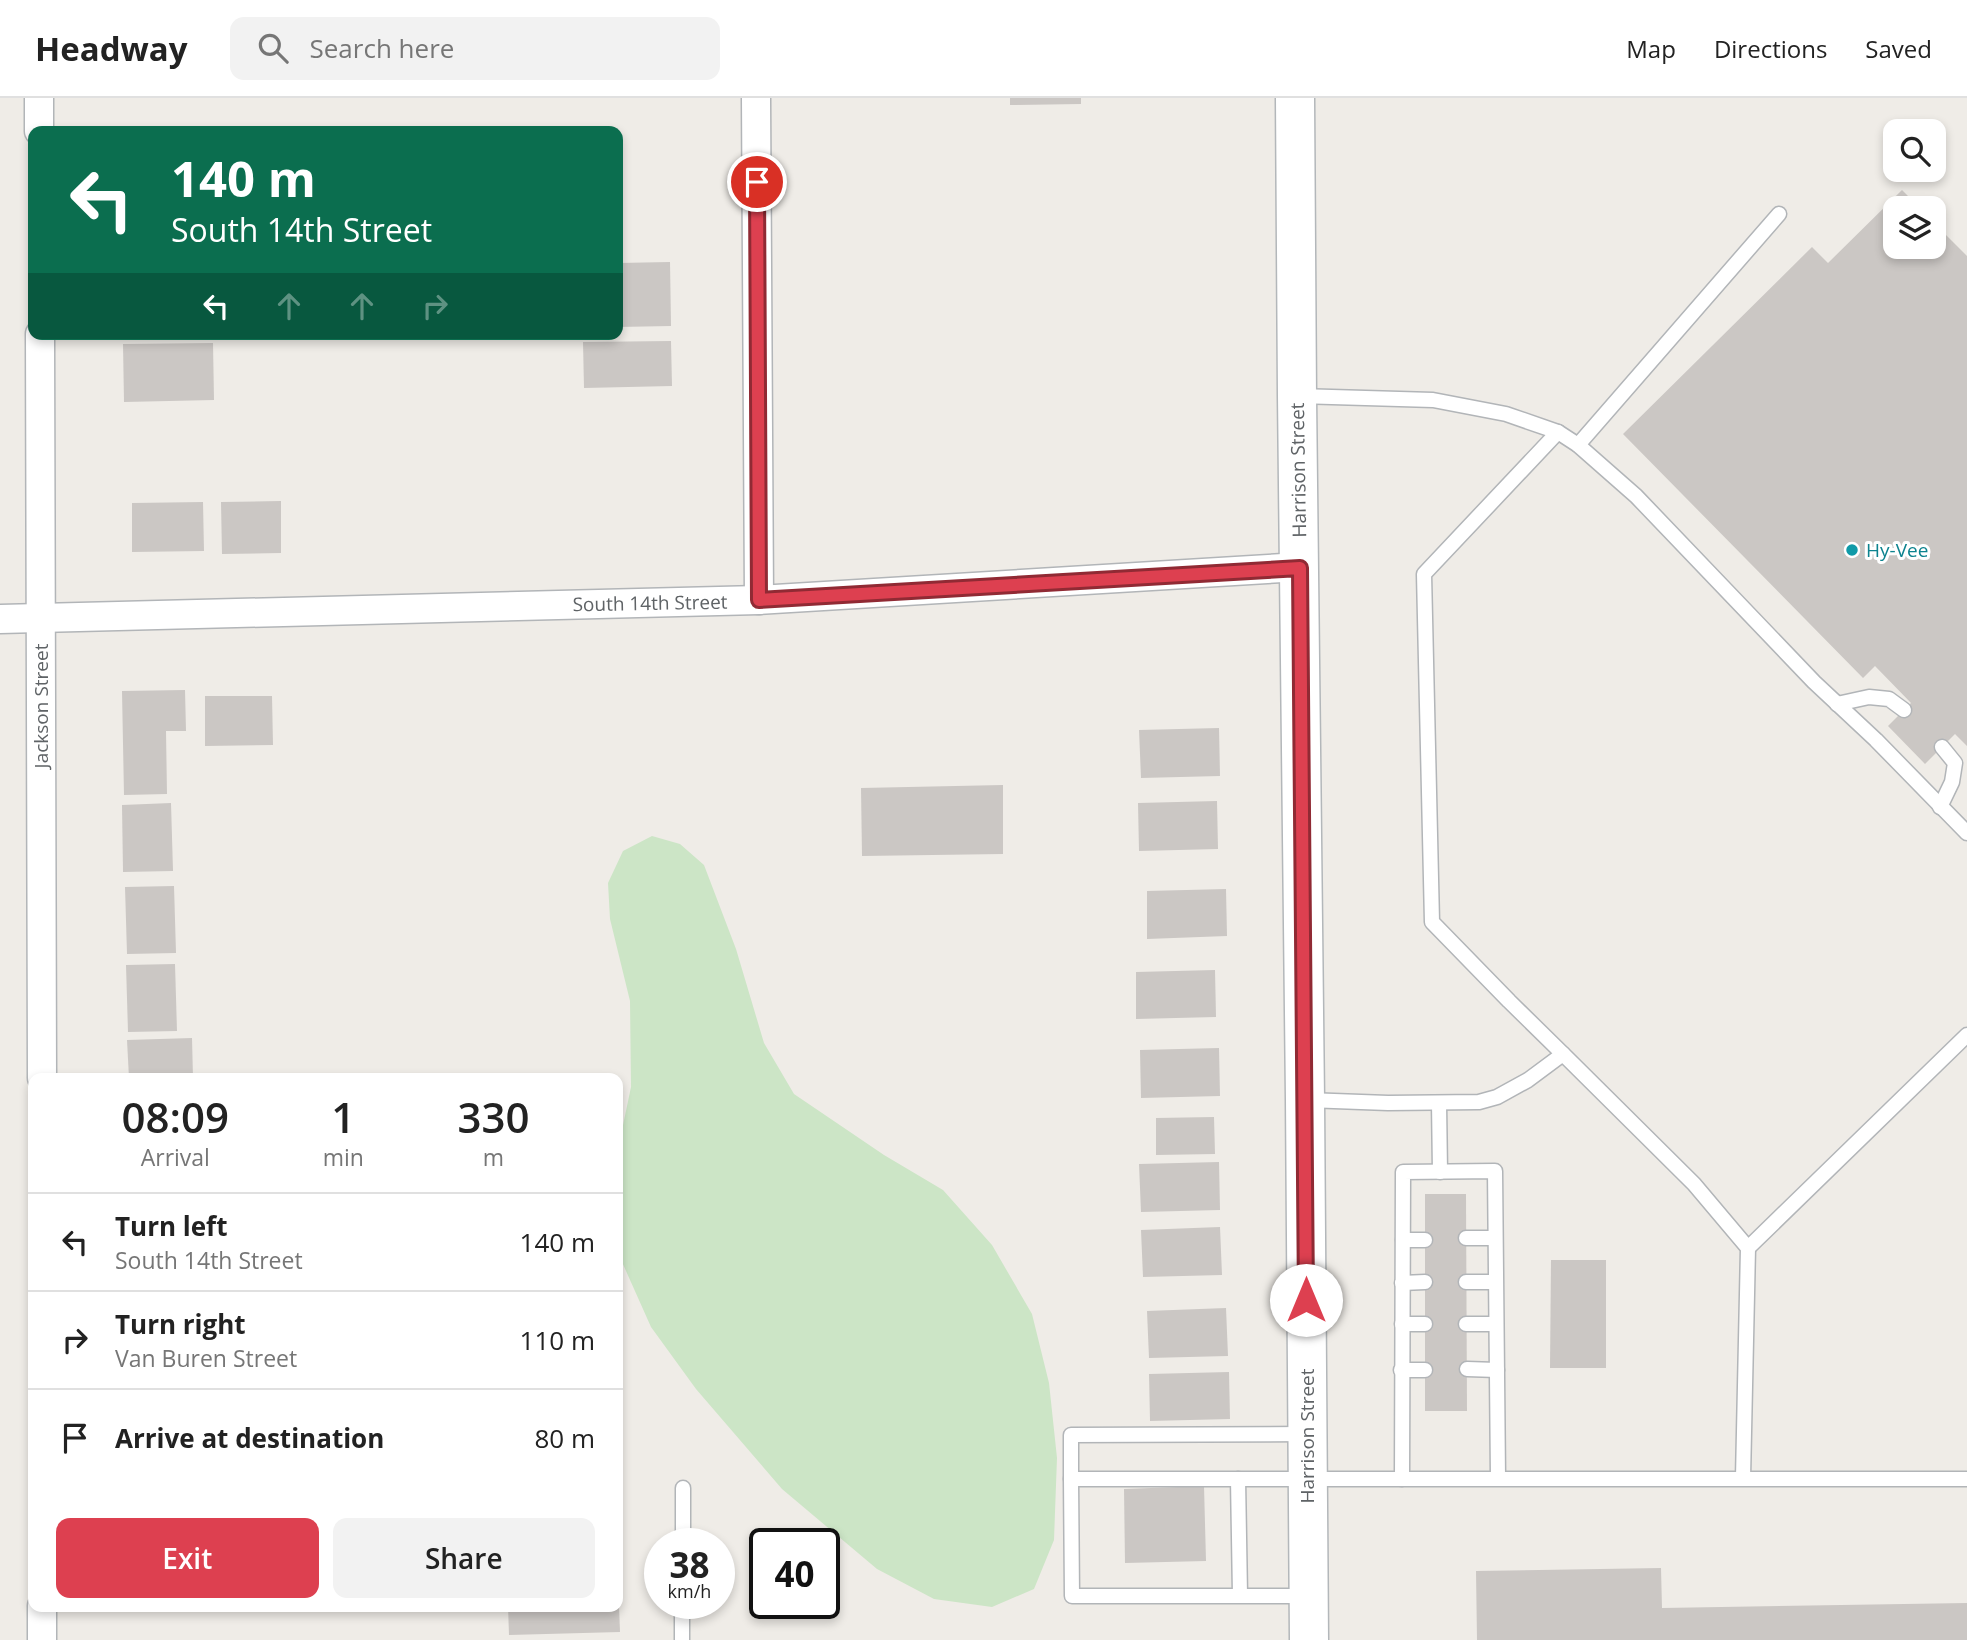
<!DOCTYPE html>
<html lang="en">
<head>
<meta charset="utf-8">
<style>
  :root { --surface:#fff; --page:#f2f2f2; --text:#222; --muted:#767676; --line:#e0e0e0; --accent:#dd4050 }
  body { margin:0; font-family:"Open Sans",sans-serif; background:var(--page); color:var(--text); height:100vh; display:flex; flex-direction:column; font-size:26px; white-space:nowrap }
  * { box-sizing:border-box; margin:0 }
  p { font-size:23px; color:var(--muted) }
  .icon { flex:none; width:38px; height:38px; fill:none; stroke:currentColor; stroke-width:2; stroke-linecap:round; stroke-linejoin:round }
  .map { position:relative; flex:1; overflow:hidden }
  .sheet { position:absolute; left:28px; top:975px; width:595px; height:539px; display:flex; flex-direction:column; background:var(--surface); border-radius:14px; box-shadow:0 4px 10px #0003 }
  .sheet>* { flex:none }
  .top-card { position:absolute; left:28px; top:28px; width:595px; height:214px; border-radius:14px; box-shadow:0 4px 10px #0003; background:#0b6e4f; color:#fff; overflow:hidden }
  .buttons { position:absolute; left:1883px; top:21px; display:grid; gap:14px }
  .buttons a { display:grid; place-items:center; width:63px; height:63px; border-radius:14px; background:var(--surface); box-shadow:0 4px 10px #0003; font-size:35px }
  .speed { position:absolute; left:644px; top:1430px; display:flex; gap:14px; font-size:35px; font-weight:700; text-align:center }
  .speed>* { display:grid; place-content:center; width:91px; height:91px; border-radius:50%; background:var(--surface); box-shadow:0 4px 10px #0003; line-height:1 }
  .speed small { font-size:18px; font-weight:400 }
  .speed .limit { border:4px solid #111; border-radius:10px; background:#fff; color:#111 }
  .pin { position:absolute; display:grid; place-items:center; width:60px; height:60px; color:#fff; margin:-30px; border:4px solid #fff; border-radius:50%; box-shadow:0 2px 7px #0007 }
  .me { position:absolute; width:77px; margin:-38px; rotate:0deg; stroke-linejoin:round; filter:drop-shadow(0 0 5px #0008) }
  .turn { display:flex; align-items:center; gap:24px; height:147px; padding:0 28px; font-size:32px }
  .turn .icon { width:91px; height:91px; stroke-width:2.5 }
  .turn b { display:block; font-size:49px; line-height:60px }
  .lanes { display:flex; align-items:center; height:66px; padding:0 28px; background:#0003; justify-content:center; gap:35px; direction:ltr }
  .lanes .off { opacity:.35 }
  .eta { display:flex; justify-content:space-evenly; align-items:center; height:119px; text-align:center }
  .eta b { font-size:42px; font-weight:600; line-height:49px }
  .cta { display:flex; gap:14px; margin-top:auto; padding:14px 28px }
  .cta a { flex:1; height:80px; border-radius:14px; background:var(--accent); color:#fff; font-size:28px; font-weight:600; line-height:80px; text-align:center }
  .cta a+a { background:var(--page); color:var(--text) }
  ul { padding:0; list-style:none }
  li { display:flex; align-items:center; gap:21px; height:98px; padding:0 28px; border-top:2px solid var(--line) }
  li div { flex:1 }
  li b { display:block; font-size:26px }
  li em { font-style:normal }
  header { display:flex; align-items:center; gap:42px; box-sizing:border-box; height:98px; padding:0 35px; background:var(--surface); border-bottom:2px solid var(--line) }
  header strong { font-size:33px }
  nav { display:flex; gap:38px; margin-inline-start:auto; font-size:24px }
  .search { width:490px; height:63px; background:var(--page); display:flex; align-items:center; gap:18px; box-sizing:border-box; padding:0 24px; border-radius:14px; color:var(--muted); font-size:26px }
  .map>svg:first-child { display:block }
</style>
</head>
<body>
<header>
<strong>Headway</strong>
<div class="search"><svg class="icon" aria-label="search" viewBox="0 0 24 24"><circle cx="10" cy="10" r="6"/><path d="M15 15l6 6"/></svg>Search here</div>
<nav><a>Map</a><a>Directions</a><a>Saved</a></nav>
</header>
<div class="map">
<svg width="1967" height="1542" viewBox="0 0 1967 1542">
  <rect width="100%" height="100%" fill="#efece7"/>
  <polygon fill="#cce5c6" points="652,738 680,746 704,767 736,851 764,945 794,996 884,1057 943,1092 992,1147 1032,1216 1049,1285 1057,1360 1054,1442 1034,1491 992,1509 934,1501 877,1471 782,1391 696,1291 651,1229 618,1155 618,1051 631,989 630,903 610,821 608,785 623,753"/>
  <g fill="#cbc7c4">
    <polygon points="1010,0 1081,0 1081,6 1010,7"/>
    <polygon points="1902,92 1920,110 1895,110 1895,149 1934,149 1934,125 1967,158 1967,648 1955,636 1925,666 1888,628 1911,605 1875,568 1863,580 1623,336 1812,149 1828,165"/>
    <polygon points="670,164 671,228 618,229 618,165"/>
    <polygon points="671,243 672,288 584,290 583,244"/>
    <polygon points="213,245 214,302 124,304 123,246"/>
    <polygon points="281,403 281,455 222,456 221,404"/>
    <polygon points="203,404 204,453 132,454 132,405"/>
    <polygon points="185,592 186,633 166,633 167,696 124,697 122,593"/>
    <polygon points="205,598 272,598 273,647 205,648"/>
    <polygon points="1219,630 1220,678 1141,680 1139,632"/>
    <polygon points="1003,687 1003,756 862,758 861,690"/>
    <polygon points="1217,703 1218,751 1139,753 1138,705"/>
    <polygon points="171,705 173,773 123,774 122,707"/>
    <polygon points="174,788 176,855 127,856 125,789"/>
    <polygon points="1226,791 1227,838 1147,841 1147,793"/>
    <polygon points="175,866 177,933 128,934 126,867"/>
    <polygon points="1215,872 1216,919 1136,921 1136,874"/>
    <polygon points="192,940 193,980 129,980 127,942"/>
    <polygon points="1219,950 1220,998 1141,1000 1140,952"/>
    <polygon points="1214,1019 1215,1056 1156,1057 1156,1020"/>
    <polygon points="1219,1064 1220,1112 1141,1114 1139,1066"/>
    <polygon points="1425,1096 1466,1096 1467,1313 1425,1313"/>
    <polygon points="1220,1129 1222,1177 1143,1179 1141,1132"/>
    <polygon points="1551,1162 1606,1162 1606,1270 1550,1270"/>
    <polygon points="1226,1210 1228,1258 1149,1260 1147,1213"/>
    <polygon points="1229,1274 1230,1321 1150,1323 1149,1276"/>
    <polygon points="1204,1388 1206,1463 1125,1465 1124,1391"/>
    <polygon points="1661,1470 1662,1510 1967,1505 1967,1542 1477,1542 1476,1473"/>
    <polygon points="508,1508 619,1508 620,1534 509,1537"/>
  </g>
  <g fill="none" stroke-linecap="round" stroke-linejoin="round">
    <g stroke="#b2b5b8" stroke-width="17">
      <g id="lane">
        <polyline points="1298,298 1433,302 1506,316 1558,334 1578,347 1636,398 1814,584 1876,642 1967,735"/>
        <polyline points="1558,334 1424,476 1432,824 1509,903 1563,956"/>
        <polyline points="1578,347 1779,116"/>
        <polyline points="1837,606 1869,599 1889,601 1904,612"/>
        <polyline points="1940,709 1952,684 1955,665 1942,649"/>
        <polyline points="1307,1002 1388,1005 1479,1004 1497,999 1528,982 1563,956 1694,1086 1748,1150 1743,1380"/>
        <polyline points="1439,1005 1440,1074"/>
        <polyline points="1466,1140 1495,1140"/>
        <polyline points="1403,1142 1425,1142"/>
        <polyline points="1748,1150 1967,937"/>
        <polyline points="1466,1184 1495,1184"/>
        <polyline points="1402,1185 1425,1184"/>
        <polyline points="1402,1226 1425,1226"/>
        <polyline points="1466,1226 1496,1226"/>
        <polyline points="1467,1271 1497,1272"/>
        <polyline points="1401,1272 1425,1272"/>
        <polyline points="1071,1381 1071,1337 1306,1336"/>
        <polyline points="1238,1381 1240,1497"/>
        <polyline points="1402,1381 1403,1074 1495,1073 1498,1380"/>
        <polyline points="683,1446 683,1390"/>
        <polyline points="1307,1498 1072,1498 1071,1381 1967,1381"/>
        <polyline points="682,1542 682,1505"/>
      </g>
    </g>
    <g stroke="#b2b5b8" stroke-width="31">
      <g id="street">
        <polyline points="39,0 39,33"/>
        <polyline points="756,0 759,502"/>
        <polyline points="40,236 42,980"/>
        <polyline points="0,521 759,502 1300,469"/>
        <polyline points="42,1508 42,1542"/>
      </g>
    </g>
    <g stroke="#b3b7ba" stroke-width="41">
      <polyline id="secondary" points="1295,0 1297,298 1305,1002 1309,1542"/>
    </g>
    <use href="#lane" stroke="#fff" stroke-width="14"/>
    <use href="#street" stroke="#fff" stroke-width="28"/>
    <use href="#secondary" stroke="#fff" stroke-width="38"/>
  </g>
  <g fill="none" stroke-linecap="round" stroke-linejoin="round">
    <g stroke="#902a34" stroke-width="18">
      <polyline id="route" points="757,84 759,502 1300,470 1306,1202"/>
    </g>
    <use href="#route" stroke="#dd4050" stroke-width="12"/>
  </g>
  <circle fill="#0f9aa8" stroke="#fff" stroke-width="2.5" cx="1852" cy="452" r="7"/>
  <g text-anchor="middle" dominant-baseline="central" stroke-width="6" stroke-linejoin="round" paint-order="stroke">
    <g font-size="19" fill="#5f6366" stroke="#fff">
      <text transform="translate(1298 372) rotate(-91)">Harrison Street</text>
      <text transform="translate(650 505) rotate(-1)">South 14th Street</text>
      <text transform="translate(41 608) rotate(-90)">Jackson Street</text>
      <text transform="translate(1307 1338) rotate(-90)">Harrison Street</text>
    </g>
    <g font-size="19" fill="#0d838f" stroke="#fff" text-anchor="start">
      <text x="1866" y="452">Hy-Vee</text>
    </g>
  </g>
</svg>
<div class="buttons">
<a><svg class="icon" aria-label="search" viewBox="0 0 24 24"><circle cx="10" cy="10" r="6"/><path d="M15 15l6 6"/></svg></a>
<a><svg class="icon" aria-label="layers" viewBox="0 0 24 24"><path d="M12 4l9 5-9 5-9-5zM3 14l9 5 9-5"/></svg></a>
</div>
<div class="speed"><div>38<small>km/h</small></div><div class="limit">40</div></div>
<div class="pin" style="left:757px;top:84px;background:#d93025"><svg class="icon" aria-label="arrive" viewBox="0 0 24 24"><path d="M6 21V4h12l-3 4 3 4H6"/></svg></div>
<svg class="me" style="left:1306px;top:1202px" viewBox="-20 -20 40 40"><circle r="19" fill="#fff"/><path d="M0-13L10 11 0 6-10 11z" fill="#dd4050"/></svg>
<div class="top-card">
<div class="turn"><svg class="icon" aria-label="left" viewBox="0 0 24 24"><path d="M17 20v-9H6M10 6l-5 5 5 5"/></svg><div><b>140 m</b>South 14th Street</div></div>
<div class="lanes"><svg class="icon" aria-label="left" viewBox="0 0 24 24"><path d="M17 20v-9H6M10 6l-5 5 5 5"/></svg><svg class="icon off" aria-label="ahead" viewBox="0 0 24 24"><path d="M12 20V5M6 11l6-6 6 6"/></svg><svg class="icon off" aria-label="ahead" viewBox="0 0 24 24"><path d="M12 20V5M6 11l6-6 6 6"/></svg><svg class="icon off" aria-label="right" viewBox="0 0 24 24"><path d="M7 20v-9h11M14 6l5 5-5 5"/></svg></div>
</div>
<section class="sheet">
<div class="eta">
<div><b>08:09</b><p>Arrival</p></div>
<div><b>1</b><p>min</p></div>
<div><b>330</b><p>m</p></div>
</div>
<ul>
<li><svg class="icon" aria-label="left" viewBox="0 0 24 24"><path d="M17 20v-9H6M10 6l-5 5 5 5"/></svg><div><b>Turn left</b><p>South 14th Street</p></div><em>140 m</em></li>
<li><svg class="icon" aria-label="right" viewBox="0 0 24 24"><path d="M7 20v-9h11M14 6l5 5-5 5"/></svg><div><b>Turn right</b><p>Van Buren Street</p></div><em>110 m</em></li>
<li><svg class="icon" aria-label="arrive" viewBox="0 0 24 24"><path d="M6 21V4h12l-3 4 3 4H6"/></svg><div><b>Arrive at destination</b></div><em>80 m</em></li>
</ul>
<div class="cta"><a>Exit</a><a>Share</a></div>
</section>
</div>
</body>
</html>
